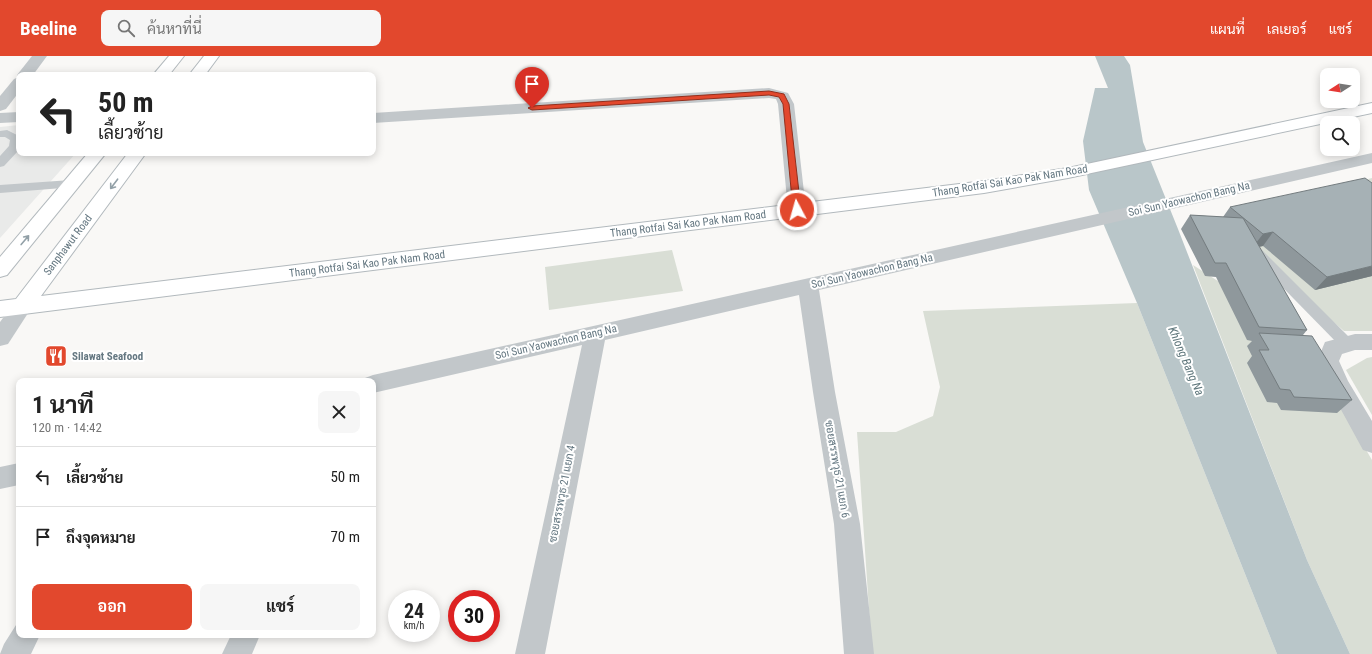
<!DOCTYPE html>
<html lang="th">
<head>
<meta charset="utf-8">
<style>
  :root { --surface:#fff; --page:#f6f6f6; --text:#222; --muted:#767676; --line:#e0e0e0; --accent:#e2482d }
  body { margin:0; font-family:"Roboto Condensed",Sarabun,sans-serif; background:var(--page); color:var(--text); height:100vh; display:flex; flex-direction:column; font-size:15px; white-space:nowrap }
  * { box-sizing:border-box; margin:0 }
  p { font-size:13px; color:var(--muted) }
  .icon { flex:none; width:22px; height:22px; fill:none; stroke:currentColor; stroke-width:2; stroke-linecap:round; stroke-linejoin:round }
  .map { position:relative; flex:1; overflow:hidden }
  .details { position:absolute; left:16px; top:322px; width:360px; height:260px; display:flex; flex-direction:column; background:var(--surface); border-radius:8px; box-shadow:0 2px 10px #0003 }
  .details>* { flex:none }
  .hud { position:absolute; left:16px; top:16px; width:360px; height:84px; border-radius:8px; box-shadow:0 2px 10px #0003; background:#fff; color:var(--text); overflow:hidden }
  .needle { width:26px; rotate:258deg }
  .controls { position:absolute; left:1320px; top:12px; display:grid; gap:8px }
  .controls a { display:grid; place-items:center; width:40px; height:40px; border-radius:8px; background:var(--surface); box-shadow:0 2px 10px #0003; font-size:20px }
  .speed { position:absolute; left:388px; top:534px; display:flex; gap:8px; font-size:20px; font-weight:700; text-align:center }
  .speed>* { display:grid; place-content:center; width:52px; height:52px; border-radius:50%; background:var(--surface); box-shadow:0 2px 10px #0003; line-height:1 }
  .speed small { font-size:10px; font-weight:400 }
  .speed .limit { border:6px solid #d22; background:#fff; color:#111 }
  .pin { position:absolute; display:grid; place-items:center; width:34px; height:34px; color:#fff; margin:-41px -17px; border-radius:50% 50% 50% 0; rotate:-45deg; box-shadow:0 0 4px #0007 }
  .pin .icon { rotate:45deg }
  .me { position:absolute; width:44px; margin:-22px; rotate:354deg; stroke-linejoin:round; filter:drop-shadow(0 0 3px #0008) }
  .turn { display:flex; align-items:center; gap:14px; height:84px; padding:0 16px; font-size:18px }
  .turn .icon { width:52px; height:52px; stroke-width:2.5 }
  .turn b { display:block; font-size:28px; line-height:34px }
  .round { display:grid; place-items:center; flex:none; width:42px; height:42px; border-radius:8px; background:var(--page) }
  .overview { display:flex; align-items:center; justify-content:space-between; height:68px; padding:0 16px }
  h1 { font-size:24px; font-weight:700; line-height:30px }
  .primary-button { display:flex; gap:8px; margin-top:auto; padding:8px 16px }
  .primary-button a { flex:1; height:46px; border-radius:8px; background:var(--accent); color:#fff; font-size:16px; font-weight:700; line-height:46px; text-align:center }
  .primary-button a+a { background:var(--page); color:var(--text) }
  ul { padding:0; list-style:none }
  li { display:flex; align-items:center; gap:12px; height:60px; padding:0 16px; border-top:1px solid var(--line) }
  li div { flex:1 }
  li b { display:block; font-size:15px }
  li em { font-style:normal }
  header { display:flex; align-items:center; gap:24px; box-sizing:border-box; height:56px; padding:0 20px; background:var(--accent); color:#fff }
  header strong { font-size:19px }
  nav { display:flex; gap:22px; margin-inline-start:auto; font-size:14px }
  .search { width:280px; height:36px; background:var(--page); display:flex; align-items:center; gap:10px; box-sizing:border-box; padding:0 14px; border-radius:8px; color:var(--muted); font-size:15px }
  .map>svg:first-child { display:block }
</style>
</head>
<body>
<header>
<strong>Beeline</strong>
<div class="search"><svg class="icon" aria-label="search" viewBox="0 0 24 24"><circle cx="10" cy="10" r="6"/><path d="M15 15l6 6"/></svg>ค้นหาที่นี่</div>
<nav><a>แผนที่</a><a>เลเยอร์</a><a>แชร์</a></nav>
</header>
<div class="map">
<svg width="1372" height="598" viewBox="0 0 1372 598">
  <rect width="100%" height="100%" fill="#f9f8f6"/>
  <polygon fill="#e9eae9" points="19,69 19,97 76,97 0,182 0,71"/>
  <g fill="#d9ded5">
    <polygon points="1372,122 1372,275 1344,275 1213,163"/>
    <polygon points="672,194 683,235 549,254 545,211"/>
    <polygon points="1193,209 1297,276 1372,404 1372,598 1350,598 1307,504"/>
    <polygon points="1137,247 1277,598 872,598 857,376 896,376 933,360 940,331 923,255"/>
    <polygon points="1372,301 1372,359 1346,314 1367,302"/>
  </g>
  <polygon fill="#b9c6c9" points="1095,0 1124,0 1130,9 1143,86 1178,173 1307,504 1350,598 1277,598 1137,247 1089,134 1083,85 1095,32 1108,32"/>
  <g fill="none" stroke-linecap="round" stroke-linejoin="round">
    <g stroke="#b2b9bd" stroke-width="2">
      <g id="secondary">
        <polygon points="169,0 184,0 169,19 153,19"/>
        <polygon points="204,0 219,0 205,19 189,19"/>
        <polygon points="1372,47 1372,57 1068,122 984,137 0,261 0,245 16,243 128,97 146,97 41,240 984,125 1068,112"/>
        <polygon points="88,97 106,97 7,219 0,221 0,201"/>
      </g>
    </g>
    <g fill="#c2c7ca" fill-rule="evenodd">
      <polygon points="7,74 19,80 19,94 4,110 0,111 0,100 9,90 10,84 5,81 0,81 0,75"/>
      <polygon points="71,124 75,125 77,128 75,131 0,137 0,129"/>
      <polygon points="1257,192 1262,194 1352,284 1354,288 1352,292 1347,294 1342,292 1252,200 1250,197 1252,194"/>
    </g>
    <g fill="#c2c7ca" fill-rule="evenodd">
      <polygon points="32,0 47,0 33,19 19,19 19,21 17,19"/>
      <polygon points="19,21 19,36 6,53 0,55 0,40 14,23"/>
      <polygon points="769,32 788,37 794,48 806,154 804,158 797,160 790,158 788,154 778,48 776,43 769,42 373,67 373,57"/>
      <polygon points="19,56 19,66 0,67 0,57"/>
      <polygon points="1372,97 1372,107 819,234 835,336 860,468 874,598 844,598 834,468 813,336 799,239 605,284 545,598 515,598 582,289 373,337 373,325 363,325 365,322 373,319"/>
      <polygon points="1355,278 1372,278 1372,294 1355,294 1342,298 1339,305 1348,325 1372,365 1372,397 1363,394 1327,328 1317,305 1325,286"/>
      <polygon points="19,407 19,429 0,433 0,411"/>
      <polygon points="19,567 19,579 40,579 31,598 0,598 4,588 16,569"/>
      <polygon points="231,579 260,579 252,598 222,598"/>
    </g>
    <polygon fill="#c2c7ca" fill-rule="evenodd" points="22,243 29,246 32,251 8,288 0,290 0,266 15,246"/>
    <use href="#secondary" fill="#fff" fill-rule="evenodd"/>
  </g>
  <polygon fill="#8f989c" points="1230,151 1372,220 1315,234 1263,190 1259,191 1307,274 1303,279 1352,344 1337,357 1281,354 1277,347 1267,346 1247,307 1252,300 1247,290 1252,285 1247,284 1216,221 1205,220 1181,173 1190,159 1223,161"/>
  <g fill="#747c7f">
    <polygon points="1273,176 1263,190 1252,192 1263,178"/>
    <polygon points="1372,210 1372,220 1315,234 1327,221"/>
  </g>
  <g fill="#a6b1b5" stroke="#747c7f">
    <polygon points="1365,122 1372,127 1372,210 1327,221 1273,176 1263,178 1230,151"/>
    <polygon points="1190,159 1243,162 1307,274 1259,271 1226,207 1215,207"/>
    <polygon points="1259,277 1312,280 1352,344 1294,341 1290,334 1280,333 1259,294 1269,294"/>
  </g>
  <defs><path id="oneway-shaft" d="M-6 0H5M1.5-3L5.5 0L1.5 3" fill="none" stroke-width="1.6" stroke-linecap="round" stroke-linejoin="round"/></defs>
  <g stroke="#92a0a7">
    <use href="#oneway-shaft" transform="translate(114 128) rotate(127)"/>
    <use href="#oneway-shaft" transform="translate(25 184) rotate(-50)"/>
  </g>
  <polygon fill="#e2482d" stroke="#932f1d" points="769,35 784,38 789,48 801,154 797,157 793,154 783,48 779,41 769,39 532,54 528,52 532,50"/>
  <defs>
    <g id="restaurant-square" transform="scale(1.15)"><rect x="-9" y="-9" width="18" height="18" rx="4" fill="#e2482d" stroke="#fff"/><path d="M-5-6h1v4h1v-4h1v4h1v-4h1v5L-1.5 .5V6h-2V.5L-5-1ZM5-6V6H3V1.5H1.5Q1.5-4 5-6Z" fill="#fff"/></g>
  </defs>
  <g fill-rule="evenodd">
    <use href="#restaurant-square" x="56" y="300"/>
  </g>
  <g text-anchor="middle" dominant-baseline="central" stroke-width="4" stroke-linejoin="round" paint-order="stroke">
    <g font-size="11" fill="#647781" stroke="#fff">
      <text transform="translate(1010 125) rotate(-9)">Thang Rotfai Sai Kao Pak Nam Road</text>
      <text transform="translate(1189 143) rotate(-13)">Soi Sun Yaowachon Bang Na</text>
      <text transform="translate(688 168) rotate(-7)">Thang Rotfai Sai Kao Pak Nam Road</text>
      <text transform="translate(68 189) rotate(-53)">Sanphawut Road</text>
      <text transform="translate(367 208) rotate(-7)">Thang Rotfai Sai Kao Pak Nam Road</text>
      <text transform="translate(872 215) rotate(-13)">Soi Sun Yaowachon Bang Na</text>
      <text transform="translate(556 286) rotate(-13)">Soi Sun Yaowachon Bang Na</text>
      <text transform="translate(837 413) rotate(80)">ซอยสรรพวุธ 21 แยก 6</text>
      <text transform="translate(562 438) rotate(-79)">ซอยสรรพวุธ 21 แยก 4</text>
    </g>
    <g font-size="11" font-weight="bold" fill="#647781" stroke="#fff" text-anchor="start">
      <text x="72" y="300">Silawat Seafood</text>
    </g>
    <g font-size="12" font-style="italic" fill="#5e767b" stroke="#fff">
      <text transform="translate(1186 305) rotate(67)">Khlong Bang Na</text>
    </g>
  </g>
</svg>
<div class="controls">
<a><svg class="needle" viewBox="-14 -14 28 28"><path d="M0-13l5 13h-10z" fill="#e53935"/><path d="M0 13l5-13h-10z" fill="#767676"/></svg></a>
<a><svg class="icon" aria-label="search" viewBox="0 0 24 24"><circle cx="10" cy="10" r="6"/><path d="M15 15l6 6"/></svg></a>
</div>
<div class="speed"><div>24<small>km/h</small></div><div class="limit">30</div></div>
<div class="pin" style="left:532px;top:52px;background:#d93025"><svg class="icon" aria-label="arrive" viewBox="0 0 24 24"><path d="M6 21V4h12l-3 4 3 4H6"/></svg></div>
<svg class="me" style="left:797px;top:154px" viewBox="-20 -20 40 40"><circle r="17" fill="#e2482d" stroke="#fff" stroke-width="3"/><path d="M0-11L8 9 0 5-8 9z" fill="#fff"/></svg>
<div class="hud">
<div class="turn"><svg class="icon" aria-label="left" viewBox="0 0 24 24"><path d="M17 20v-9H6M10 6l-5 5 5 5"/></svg><div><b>50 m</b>เลี้ยวซ้าย</div></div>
</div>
<section class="details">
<div class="overview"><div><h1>1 นาที</h1><p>120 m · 14:42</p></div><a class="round"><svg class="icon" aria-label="close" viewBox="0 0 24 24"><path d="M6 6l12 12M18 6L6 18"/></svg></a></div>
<ul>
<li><svg class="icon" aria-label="left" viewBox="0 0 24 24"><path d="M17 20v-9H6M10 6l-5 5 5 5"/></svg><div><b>เลี้ยวซ้าย</b></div><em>50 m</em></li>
<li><svg class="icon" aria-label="arrive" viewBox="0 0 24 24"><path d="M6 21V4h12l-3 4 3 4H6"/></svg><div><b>ถึงจุดหมาย</b></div><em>70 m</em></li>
</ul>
<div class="primary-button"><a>ออก</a><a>แชร์</a></div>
</section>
</div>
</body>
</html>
